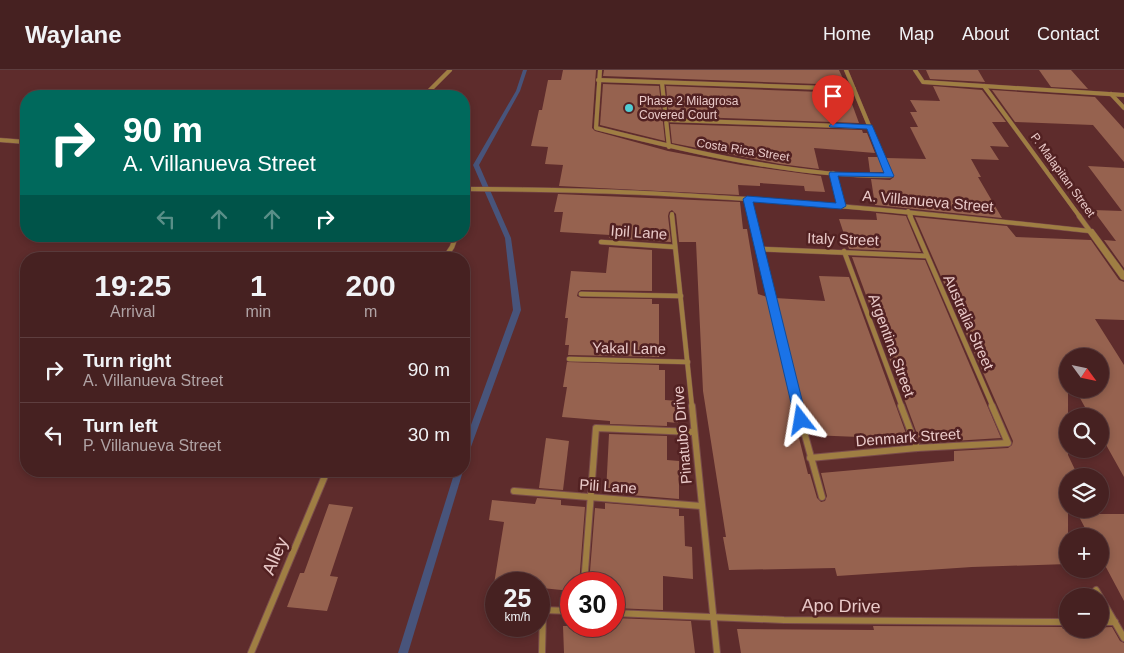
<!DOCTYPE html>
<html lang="en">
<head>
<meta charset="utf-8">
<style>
  :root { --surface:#462121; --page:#502e2e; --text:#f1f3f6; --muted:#b0a3a5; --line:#5e3e3f }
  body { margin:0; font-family:Helvetica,sans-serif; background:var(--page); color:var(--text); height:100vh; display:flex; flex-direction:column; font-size:19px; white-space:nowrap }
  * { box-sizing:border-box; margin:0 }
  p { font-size:16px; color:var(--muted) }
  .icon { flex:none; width:28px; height:28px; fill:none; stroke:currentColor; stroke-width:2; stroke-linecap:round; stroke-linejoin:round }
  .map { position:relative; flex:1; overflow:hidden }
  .sheet { position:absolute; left:20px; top:182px; width:450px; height:225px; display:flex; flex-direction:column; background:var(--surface); border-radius:20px; box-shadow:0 2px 8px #0003,0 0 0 1px var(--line) }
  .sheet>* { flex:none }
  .hud { position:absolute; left:20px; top:20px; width:450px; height:152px; border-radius:20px; box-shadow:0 2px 8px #0003,0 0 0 1px var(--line); background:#00695c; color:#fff; overflow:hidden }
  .needle { width:32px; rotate:123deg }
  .controls { position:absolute; left:1059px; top:278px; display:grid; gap:10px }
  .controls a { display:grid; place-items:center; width:50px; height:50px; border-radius:50%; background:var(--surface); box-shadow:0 2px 8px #0003,0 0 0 1px var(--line); font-size:25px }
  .speed { position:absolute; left:485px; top:502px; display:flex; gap:10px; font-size:25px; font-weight:700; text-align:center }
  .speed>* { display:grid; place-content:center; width:65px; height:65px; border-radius:50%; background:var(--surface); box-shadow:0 2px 8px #0003,0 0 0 1px var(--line); line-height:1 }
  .speed small { font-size:12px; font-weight:400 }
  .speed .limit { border:8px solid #d22; background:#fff; color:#111 }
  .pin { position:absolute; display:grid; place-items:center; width:42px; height:42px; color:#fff; margin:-51px -21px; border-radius:50% 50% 50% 0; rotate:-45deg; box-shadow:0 0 5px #0007 }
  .pin .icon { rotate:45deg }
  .me { position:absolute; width:55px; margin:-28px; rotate:346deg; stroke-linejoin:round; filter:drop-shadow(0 0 4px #0008) }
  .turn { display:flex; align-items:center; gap:18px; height:105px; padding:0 20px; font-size:22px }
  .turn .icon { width:65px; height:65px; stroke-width:2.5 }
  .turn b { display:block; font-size:35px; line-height:42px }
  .lanes { display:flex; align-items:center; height:48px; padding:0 20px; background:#0003; justify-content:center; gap:25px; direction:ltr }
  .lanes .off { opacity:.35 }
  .eta { display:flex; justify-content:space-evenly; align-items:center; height:85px; text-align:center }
  .eta b { font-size:30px; font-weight:700; line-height:35px }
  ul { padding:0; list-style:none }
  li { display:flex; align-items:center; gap:15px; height:65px; padding:0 20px; border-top:1px solid var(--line) }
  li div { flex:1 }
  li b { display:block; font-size:19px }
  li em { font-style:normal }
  header { display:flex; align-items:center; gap:30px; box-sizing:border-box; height:70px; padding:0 25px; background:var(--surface); border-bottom:1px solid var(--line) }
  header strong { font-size:24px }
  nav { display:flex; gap:28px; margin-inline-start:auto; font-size:18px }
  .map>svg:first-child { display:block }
</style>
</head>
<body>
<header>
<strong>Waylane</strong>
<nav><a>Home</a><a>Map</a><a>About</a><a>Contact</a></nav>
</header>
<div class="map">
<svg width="1124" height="583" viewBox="0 0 1124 583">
  <rect width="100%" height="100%" fill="#5e2c2c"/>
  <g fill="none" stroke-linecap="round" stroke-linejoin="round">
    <g fill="#48547b" fill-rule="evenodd">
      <polygon points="523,0 527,0 520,21 479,95 511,168 521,240 468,385 467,388 464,389 464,374 513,240 505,168 473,95 516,21"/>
      <polygon points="455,401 463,401 408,583 398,583"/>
    </g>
  </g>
  <g fill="#96624f">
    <polygon points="563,0 596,0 592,58 595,61 668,81 741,95 821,106 825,122 805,121 804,116 760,113 760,116 738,115 739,125 559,116 563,95 545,94 548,77 531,76 539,40 542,40 548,10 561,10"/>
    <polygon points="604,0 839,0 846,15 603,6"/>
    <polygon points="926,0 978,0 985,12 930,9"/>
    <polygon points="1039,0 1071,0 1088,19 1051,17"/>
    <polygon points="603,14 659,16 665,71 600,55"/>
    <polygon points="666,16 848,23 859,53 669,46"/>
    <polygon points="933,16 982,20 1006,52 992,52 1009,77 990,76 999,90 971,89 981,107 978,107 1002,148 875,135 871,109 890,110 894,107 886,88 926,89 910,57 918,57 910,42 917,42 910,30 940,31"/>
    <polygon points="992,20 1095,27 1124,59 1124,92 1093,55 1015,52"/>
    <polygon points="670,54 862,60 863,63 867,63 875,83 814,78 819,99 780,94 672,73"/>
    <polygon points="868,87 878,87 884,102 870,102"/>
    <polygon points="1088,96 1124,98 1124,198 1104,170 1116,171 1093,140 1122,141"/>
    <polygon points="558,124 740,132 743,159 747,159 758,224 767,227 793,333 792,337 800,364 798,364 808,404 810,404 817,428 821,432 825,431 827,426 821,403 954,391 954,381 1008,378 1012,375 1013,371 915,147 1007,156 1016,167 1091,170 1119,210 1124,212 1124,250 1095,249 1124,295 1124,407 1100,364 1100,346 1090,346 1075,319 1100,319 1100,286 1068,286 1068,385 1078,406 1068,406 1068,494 972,497 837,506 835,498 729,500 723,467 726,467 703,321 696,172 679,172 676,144 672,140 669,142 668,146 671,172 609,168 610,165 560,162 563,142 554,142"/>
    <polygon points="876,143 906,146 921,182 849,179 839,149 877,150"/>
    <polygon points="609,177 652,180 652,221 581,220 578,222 577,226 581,228 652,229 652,234 659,234 659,287 568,285 569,275 565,275 568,248 565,248 571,201 606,203"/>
    <polygon points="852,187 925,190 1001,368 953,371 919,369"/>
    <polygon points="819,206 849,207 908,369 810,365 775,228 825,231"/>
    <polygon points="567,292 659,295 659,300 665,300 665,330 678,331 678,353 667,352 667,356 610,354 610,351 562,347 567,317 563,317"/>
    <polygon points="609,364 667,366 667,390 679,391 679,429 606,423"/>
    <polygon points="546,368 569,371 563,420 539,418"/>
    <polygon points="537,428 561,430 561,435 585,437 579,514 571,514 571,521 542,518 543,514 494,514 504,452 489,450 492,430 535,434"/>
    <polygon points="605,433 679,439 679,446 684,446 685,476 692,477 693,509 663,506 663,540 614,538 614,514 589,514 595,438 605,439"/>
    <polygon points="329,434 353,437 330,506 338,507 327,541 287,537 300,503 304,503"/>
    <polygon points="1075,439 1094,439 1097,444 1124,444 1124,531 1100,486 1100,466 1089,466"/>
    <polygon points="614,548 691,551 695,583 564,583 563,556 614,556"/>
    <polygon points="873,556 1062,557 1063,559 1112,557 1120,571 1124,573 1124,583 741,583 737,559 874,560"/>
  </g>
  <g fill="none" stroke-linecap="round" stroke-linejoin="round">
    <g stroke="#7a4c4b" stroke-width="4.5">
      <g id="minor-far2">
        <path d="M 600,0 L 596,58 C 687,81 796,107 890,106 L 846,0"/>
        <polyline points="915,0 923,12 1124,25"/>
        <polyline points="598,10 854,19"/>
        <polyline points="662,13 669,77"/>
        <polyline points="984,16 1080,147"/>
        <polyline points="1111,24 1124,38"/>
        <polyline points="424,26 450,0"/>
        <polyline points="666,50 870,57"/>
        <polyline points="833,103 841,136"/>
        <polyline points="747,129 751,147"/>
        <polyline points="908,141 911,147"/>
        <polyline points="672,144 672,147"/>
      </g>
    </g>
    <g stroke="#7a4c4b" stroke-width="5.5">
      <g id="minor-far1">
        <polyline points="672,146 692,337"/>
        <polyline points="751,146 798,337"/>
        <polyline points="910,146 993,337"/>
        <polyline points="1079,146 1090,161"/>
        <polyline points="601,172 675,177"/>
        <polyline points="759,179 926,186"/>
        <polyline points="844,181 902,337"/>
        <polyline points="444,189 452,177 456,166"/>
        <polyline points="581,224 681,226"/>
        <polyline points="569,289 688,292"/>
      </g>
    </g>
    <g stroke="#7a4c4b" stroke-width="8">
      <g id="minor">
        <polyline points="692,336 717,583"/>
        <polyline points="797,336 822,427"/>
        <polyline points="901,336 917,378"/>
        <polyline points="810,388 917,378 1008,373 992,336"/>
        <polyline points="514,421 701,436"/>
        <polyline points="584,514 596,358 693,362"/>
        <polyline points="1096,520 1124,568"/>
        <polyline points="614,543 784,550 1068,552"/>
        <polyline points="1100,552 1115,552"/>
        <polyline points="251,583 327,401"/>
        <polyline points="542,583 543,540 571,541"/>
      </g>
    </g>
    <g stroke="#7a4c4b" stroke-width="1">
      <g id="tertiary">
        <polygon points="0,68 26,70 26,74 0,72"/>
        <path d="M 464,117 C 542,117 620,119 698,124 C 829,131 960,145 1090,159 L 1093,159 L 1124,201 L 1124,210 L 1121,209 L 1088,163 C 958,149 829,135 699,128 C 621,123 542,122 464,121 Z"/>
      </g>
    </g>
    <use href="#minor-far2" stroke="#9f7e43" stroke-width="4"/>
    <use href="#minor-far1" stroke="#9f7e43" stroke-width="4.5"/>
    <use href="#minor" stroke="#9f7e43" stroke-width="6"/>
    <use href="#tertiary" fill="#9f7e43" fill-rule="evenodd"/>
  </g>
  <polygon fill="#1a73e8" stroke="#114b97" points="833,53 872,55 894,106 893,107 838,106 846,136 841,139 753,132 807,350 805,354 801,355 797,354 795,350 743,129 747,126 836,133 829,104 830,102 884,103 867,59 830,57 829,56"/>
  <circle fill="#51ccd3" stroke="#522122" stroke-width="2" cx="629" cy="38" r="5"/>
  <g text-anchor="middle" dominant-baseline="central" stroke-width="5" stroke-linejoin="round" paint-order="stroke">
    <g font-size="12" fill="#eacac9" stroke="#522122" text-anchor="start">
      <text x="639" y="31">Phase 2 Milagrosa<tspan x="639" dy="14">Covered Court</tspan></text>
    </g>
    <g font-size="12" fill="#eacac9" stroke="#522122">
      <text transform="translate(743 80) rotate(9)">Costa Rica Street</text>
      <text transform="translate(1063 105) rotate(54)">P. Malapitan Street</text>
    </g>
    <g font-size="15" fill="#eacac9" stroke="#522122">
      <text transform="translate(928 131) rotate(5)">A. Villanueva Street</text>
      <text transform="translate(639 162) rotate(4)">Ipil Lane</text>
      <text transform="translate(843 169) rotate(2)">Italy Street</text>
      <text transform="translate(969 252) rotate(66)">Australia Street</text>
      <text transform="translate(892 275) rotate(70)">Argentina Street</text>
      <text transform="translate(629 278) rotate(1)">Yakal Lane</text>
      <text transform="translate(682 365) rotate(-95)">Pinatubo Drive</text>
      <text transform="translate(908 367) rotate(-4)">Denmark Street</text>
      <text transform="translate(608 416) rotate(4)">Pili Lane</text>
    </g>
    <g font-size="18" fill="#eacac9" stroke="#522122">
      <text transform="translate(275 486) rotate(-67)">Alley</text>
      <text transform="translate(841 536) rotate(1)">Apo Drive</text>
    </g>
  </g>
</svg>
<div class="controls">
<a><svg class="needle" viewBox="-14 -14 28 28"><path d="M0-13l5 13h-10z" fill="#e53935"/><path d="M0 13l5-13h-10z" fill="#b0a3a5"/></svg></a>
<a><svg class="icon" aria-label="search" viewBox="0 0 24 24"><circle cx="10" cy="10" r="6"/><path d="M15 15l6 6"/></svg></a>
<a><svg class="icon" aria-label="layers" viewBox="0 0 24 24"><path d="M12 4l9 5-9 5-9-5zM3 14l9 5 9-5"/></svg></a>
<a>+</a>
<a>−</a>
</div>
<div class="speed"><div>25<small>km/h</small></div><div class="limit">30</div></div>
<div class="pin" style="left:833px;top:56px;background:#d93025"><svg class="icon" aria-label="arrive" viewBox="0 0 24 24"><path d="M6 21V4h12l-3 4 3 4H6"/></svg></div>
<svg class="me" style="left:801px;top:350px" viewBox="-20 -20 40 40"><path d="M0-17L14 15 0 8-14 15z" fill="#1a73e8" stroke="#fff" stroke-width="4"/></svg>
<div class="hud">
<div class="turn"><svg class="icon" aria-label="right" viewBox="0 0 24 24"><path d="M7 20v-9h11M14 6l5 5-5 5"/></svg><div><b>90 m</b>A. Villanueva Street</div></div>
<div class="lanes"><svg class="icon off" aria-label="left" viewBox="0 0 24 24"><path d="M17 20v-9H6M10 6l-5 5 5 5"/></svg><svg class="icon off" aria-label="ahead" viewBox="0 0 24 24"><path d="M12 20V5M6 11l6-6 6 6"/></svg><svg class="icon off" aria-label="ahead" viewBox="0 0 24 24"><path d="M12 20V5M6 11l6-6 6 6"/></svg><svg class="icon" aria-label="right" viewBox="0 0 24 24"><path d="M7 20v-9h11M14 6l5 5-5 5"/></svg></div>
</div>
<section class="sheet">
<div class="eta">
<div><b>19:25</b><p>Arrival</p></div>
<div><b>1</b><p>min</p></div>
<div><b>200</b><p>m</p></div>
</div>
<ul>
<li><svg class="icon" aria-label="right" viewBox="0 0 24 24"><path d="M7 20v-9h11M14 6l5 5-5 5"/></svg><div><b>Turn right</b><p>A. Villanueva Street</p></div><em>90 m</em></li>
<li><svg class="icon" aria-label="left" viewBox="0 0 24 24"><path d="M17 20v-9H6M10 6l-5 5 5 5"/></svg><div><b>Turn left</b><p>P. Villanueva Street</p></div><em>30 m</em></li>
</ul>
</section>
</div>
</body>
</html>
